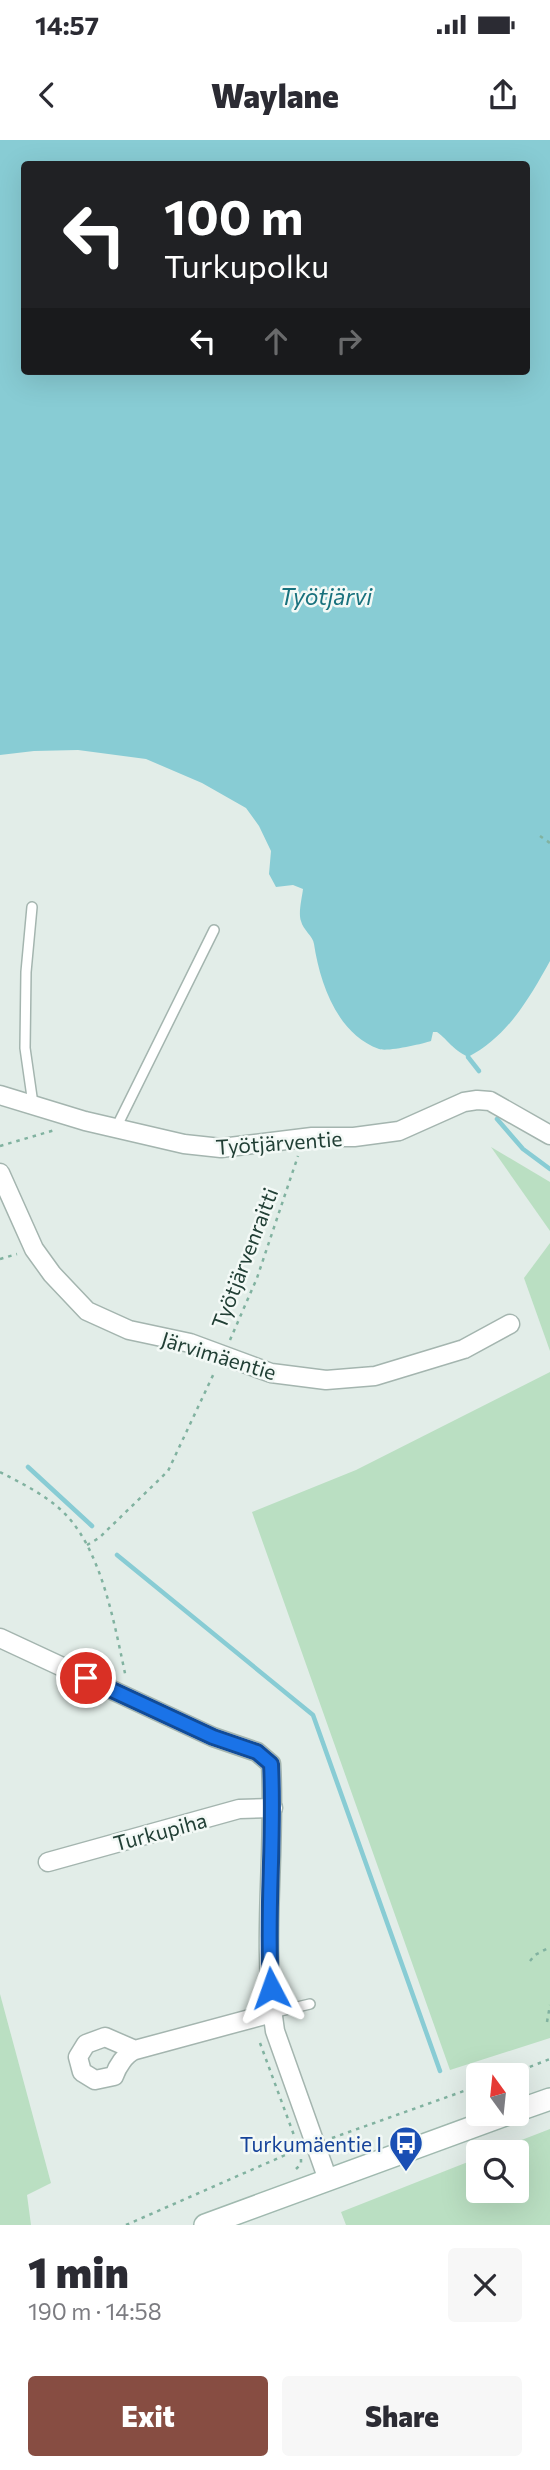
<!DOCTYPE html>
<html lang="en">
<head>
<meta charset="utf-8">
<style>
  :root { --surface:#fff; --page:#f7f7f7; --text:#2b2b33; --muted:#7c7c81; --accent:#874d42 }
  body { margin:0; font-family:Commissioner,sans-serif; background:var(--page); color:var(--text); height:100vh; display:flex; flex-direction:column; font-size:26px; white-space:nowrap }
  * { box-sizing:border-box; margin:0 }
  p { font-size:23px; color:var(--muted) }
  .icon { flex:none; width:38px; height:38px; fill:none; stroke:currentColor; stroke-width:2; stroke-linecap:round; stroke-linejoin:round }
  .map { position:relative; height:2085px; overflow:hidden }
  .side { display:flex; flex-direction:column; background:var(--surface); flex:1 }
  .side>* { flex:none }
  .hud { position:absolute; left:21px; top:21px; width:509px; height:214px; border-radius:7px; box-shadow:0 7px 28px #0002; background:#202124; color:#fff; overflow:hidden }
  .needle { width:46px; rotate:345deg }
  .fabs { position:absolute; left:466px; top:1923px; display:grid; gap:14px }
  .fabs a { display:grid; place-items:center; width:63px; height:63px; border-radius:7px; background:var(--surface); box-shadow:0 7px 28px #0002; font-size:35px }
  .pin { position:absolute; display:grid; place-items:center; width:60px; height:60px; color:#fff; margin:-30px; border:4px solid #fff; border-radius:50%; box-shadow:0 2px 7px #0007 }
  .me { position:absolute; width:77px; margin:-38px; rotate:356deg; stroke-linejoin:round; filter:drop-shadow(0 0 5px #0008) }
  .turn { display:flex; align-items:center; gap:24px; height:147px; padding:0 28px; font-size:32px }
  .turn .icon { width:91px; height:91px; stroke-width:2.5 }
  .turn b { display:block; font-size:49px; line-height:60px }
  .lanes { display:flex; align-items:center; height:66px; padding:0 28px; background:#0003; justify-content:center; gap:35px; direction:ltr }
  .lanes .off { opacity:.35 }
  .round { display:grid; place-items:center; flex:none; width:74px; height:74px; border-radius:7px; background:var(--page) }
  .headline { display:flex; align-items:center; justify-content:space-between; height:119px; padding:0 28px }
  h1 { font-size:42px; font-weight:800; line-height:52px }
  .action { display:flex; gap:14px; margin-top:auto; padding:14px 28px }
  .action a { flex:1; height:80px; border-radius:7px; background:var(--accent); color:#fff; font-size:28px; font-weight:800; line-height:80px; text-align:center }
  .action a+a { background:var(--page); color:var(--text) }
  .status { display:flex; justify-content:space-between; align-items:center; height:49px; padding:0 35px; background:var(--surface); direction:ltr }
  .status svg { height:19px; fill:currentColor }
  header { display:flex; justify-content:space-between; align-items:center; height:91px; padding:0 28px; background:var(--surface); font-size:32px; font-weight:800 }
  .map>svg:first-child { display:block }
</style>
</head>
<body>
<div class="status"><b>14:57</b><svg viewBox="0 0 49 12"><path d="M0 12V9h3v3zM5 12V6h3v6zM10 12V3h3v9zM15 12V0h3v12zM26 1h20v11H26zM47 4h2v5h-2z"/></svg></div>
<header><svg class="icon" aria-label="back" viewBox="0 0 24 24"><path d="M15 5l-7 7 7 7"/></svg>Waylane<svg class="icon" aria-label="share" viewBox="0 0 24 24"><path d="M12 15V3M7 8l5-5 5 5M5 13v7h14v-7"/></svg></header>
<div class="map">
<svg width="550" height="2085" viewBox="0 0 550 2085">
  <rect width="100%" height="100%" fill="#e2ede8"/>
  <g fill="#badfc2">
    <polygon points="491,1007 550,1042 550,1091"/>
    <polygon points="550,1103 550,1211 524,1138"/>
    <polygon points="550,1232 550,1898 450,1930 252,1372 356,1330"/>
    <polygon points="0,1854 51,2043 27,2055 31,2085 0,2085"/>
    <polygon points="550,1989 550,2085 346,2085 341,2072 478,2018 478,2051 516,2051 516,2012 491,2012"/>
  </g>
  <path fill="#88ccd4" fill-rule="evenodd" d="M 0,0 L 550,0 L 550,821 C 529,859 507,897 468,917 C 451,908 450,902 437,892 L 433,892 L 431,901 C 422,904 387,912 379,909 C 337,894 320,843 314,804 C 313,796 303,790 301,781 C 298,773 302,758 303,749 L 293,745 L 276,747 L 269,734 L 271,711 L 259,686 L 246,668 L 202,643 L 146,619 L 78,610 L 34,611 L 0,615 ZM 24,24 L 527,24 L 527,231 L 24,231 Z"/>
  <g fill="none" stroke-linecap="round" stroke-linejoin="round">
    <g stroke="#88ccd4" stroke-width="4.5">
      <polyline points="468,917 479,931"/>
      <polyline points="497,979 523,1009 550,1029"/>
      <polyline points="28,1327 92,1386"/>
      <polyline points="117,1415 313,1575 440,1931"/>
    </g>
    <g stroke="#a4b5af" stroke-width="12">
      <g id="lane">
        <polyline points="32,767 26,832 25,908 33,964"/>
        <polyline points="116,988 214,790"/>
        <polyline points="272,1873 310,1864"/>
      </g>
    </g>
    <g stroke="#a4b5af" stroke-width="21">
      <g id="street">
        <polyline points="0,955 85,981 184,1004 221,1008 312,997 354,997 399,991 464,962 477,960 490,961 550,995"/>
        <polyline points="0,1033 34,1109 52,1134 87,1171 129,1190 190,1203 271,1233 326,1240 375,1236 464,1209 510,1184"/>
        <path d="M 0,1498 L 213,1597 L 257,1612 L 271,1624 C 276,1713 261,1802 275,1891 L 328,2040"/>
        <polyline points="48,1722 239,1669 273,1668"/>
        <path d="M 135,1910 C 125,1914 117,1927 114,1936 L 95,1940 L 82,1932 L 78,1917 L 86,1904 L 105,1897 L 135,1910 L 272,1873"/>
      </g>
    </g>
    <g stroke="#a0b9af" stroke-width="24">
      <g id="secondary">
        <polyline points="516,1971 550,1959"/>
        <polyline points="205,2085 508,1974"/>
      </g>
    </g>
    <g stroke="#81b2a0" stroke-width="2.5" stroke-dasharray="3.5 5" stroke-linecap="butt">
      <polyline points="540,696 550,703"/>
      <polyline points="0,1006 55,990"/>
      <polyline points="0,1119 17,1114"/>
      <polyline points="230,1200 257,1138 298,1016"/>
      <path d="M 0,1332 C 23,1344 50,1357 68,1377 C 103,1416 115,1487 126,1538"/>
      <polyline points="87,1405 99,1398 168,1331 215,1231"/>
      <polyline points="530,1821 535,1815 550,1807"/>
      <polyline points="547,1882 550,1865"/>
      <polyline points="260,1903 295,1998"/>
      <polyline points="506,1936 550,1919"/>
      <polyline points="332,1998 478,1946"/>
      <polyline points="296,2029 301,2024 301,2017"/>
      <polyline points="126,2085 299,2009"/>
    </g>
    <use href="#lane" stroke="#fff" stroke-width="9"/>
    <use href="#street" stroke="#fff" stroke-width="18"/>
    <use href="#secondary" stroke="#fff" stroke-width="21"/>
  </g>
  <g fill="none" stroke-linecap="round" stroke-linejoin="round">
    <g stroke="#114b97" stroke-width="18">
      <path id="route" d="M 86,1538 L 213,1597 L 257,1612 L 271,1624 C 275,1699 266,1773 271,1848"/>
    </g>
    <use href="#route" stroke="#1a73e8" stroke-width="12"/>
  </g>
  <defs>
    <g id="bus-pin" transform="scale(1.75)"><path d="M0 17L-7.5 6A9.5 9.5 0 1 1 7.5 6Z" fill="#1a4fb4" stroke="#f3f9f6"/><path d="M-5-6H5V4H4V6H2V4H-2V6H-4V4H-5ZM-3.5-4V0h7V-4ZM-3.5 1.2v1.5H-2V1.2ZM2 1.2v1.5H3.5V1.2Z" fill="#fff"/></g>
  </defs>
  <g fill-rule="evenodd">
    <use href="#bus-pin" x="406" y="2003"/>
  </g>
  <g text-anchor="middle" dominant-baseline="central" stroke-width="5" stroke-linejoin="round" paint-order="stroke">
    <g font-size="21" fill="#213f35" stroke="#f3f9f6">
      <text transform="translate(279 1002) rotate(-4)">Työtjärventie</text>
      <text transform="translate(244 1118) rotate(-69)">Työtjärvenraitti</text>
      <text transform="translate(219 1215) rotate(17)">Järvimäentie</text>
      <text transform="translate(160 1691) rotate(-15)">Turkupiha</text>
    </g>
    <g font-size="21" fill="#164399" stroke="#f3f9f6" text-anchor="end">
      <text x="382" y="2003">Turkumäentie I</text>
    </g>
    <g font-size="23" font-style="italic" fill="#18717d" stroke="#f3f9f6">
      <text x="326" y="456">Työtjärvi</text>
    </g>
  </g>
</svg>
<div class="fabs">
<a><svg class="needle" viewBox="-14 -14 28 28"><path d="M0-13l5 13h-10z" fill="#e53935"/><path d="M0 13l5-13h-10z" fill="#7c7c81"/></svg></a>
<a><svg class="icon" aria-label="search" viewBox="0 0 24 24"><circle cx="10" cy="10" r="6"/><path d="M15 15l6 6"/></svg></a>
</div>
<div class="pin" style="left:86px;top:1538px;background:#d93025"><svg class="icon" aria-label="arrive" viewBox="0 0 24 24"><path d="M6 21V4h12l-3 4 3 4H6"/></svg></div>
<svg class="me" style="left:271px;top:1848px" viewBox="-20 -20 40 40"><path d="M0-17L14 15 0 8-14 15z" fill="#1a73e8" stroke="#fff" stroke-width="4"/></svg>
<div class="hud">
<div class="turn"><svg class="icon" aria-label="left" viewBox="0 0 24 24"><path d="M17 20v-9H6M10 6l-5 5 5 5"/></svg><div><b>100 m</b>Turkupolku</div></div>
<div class="lanes"><svg class="icon" aria-label="left" viewBox="0 0 24 24"><path d="M17 20v-9H6M10 6l-5 5 5 5"/></svg><svg class="icon off" aria-label="ahead" viewBox="0 0 24 24"><path d="M12 20V5M6 11l6-6 6 6"/></svg><svg class="icon off" aria-label="right" viewBox="0 0 24 24"><path d="M7 20v-9h11M14 6l5 5-5 5"/></svg></div>
</div>
</div>
<section class="side">
<div class="headline"><div><h1>1 min</h1><p>190 m · 14:58</p></div><a class="round"><svg class="icon" aria-label="close" viewBox="0 0 24 24"><path d="M6 6l12 12M18 6L6 18"/></svg></a></div>
<div class="action"><a>Exit</a><a>Share</a></div>
</section>
</body>
</html>
